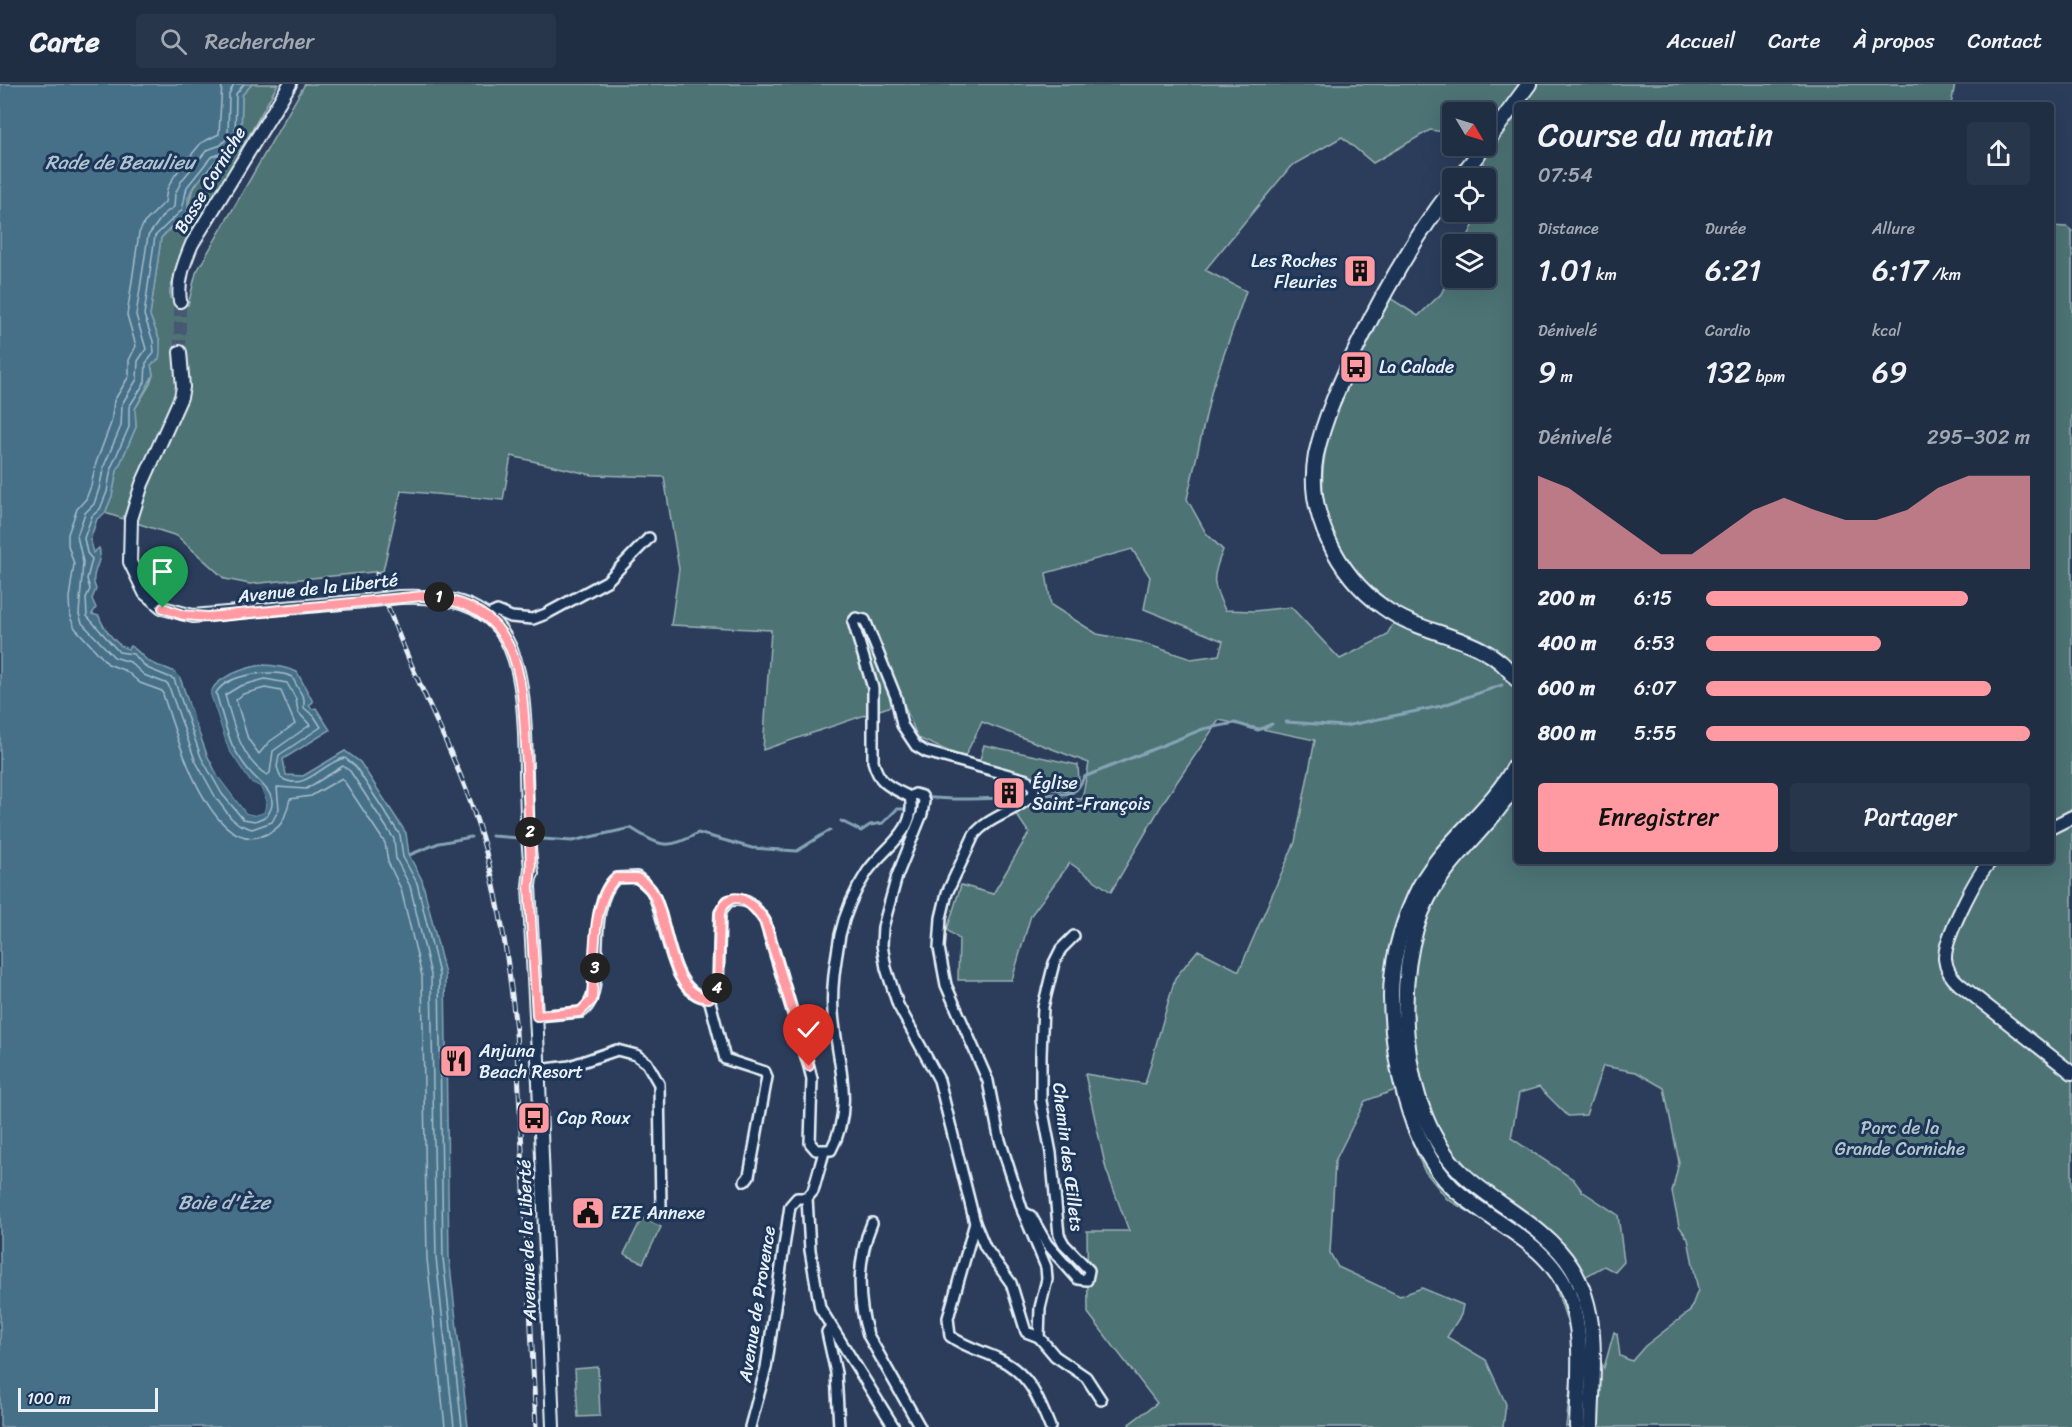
<!DOCTYPE html>
<html lang="fr">
<meta charset="utf-8">
<style>
body{margin:0;font-family:Sriracha,sans-serif;background:#28364b;color:#f1f3f6;height:100vh;display:flex;flex-direction:column;font-size:22px;white-space:nowrap}
*{box-sizing:border-box;margin:0}
p{font-size:20px;color:#a2a8b2}
.icon{flex:none;width:33px;height:33px;fill:none;stroke:currentColor;stroke-width:2;stroke-linecap:round;stroke-linejoin:round}
.map{position:relative;flex:1;overflow:hidden}
.sheet{position:absolute;left:1514px;top:18px;width:540px;height:762px;display:flex;flex-direction:column;background:#202e44;border-radius:6px;box-shadow:0 6px 24px #0002,0 0 0 2px #3d4a5d}
.sheet>*{flex:none}
.needle{width:39px;rotate:128deg}
.controls{position:absolute;left:1442px;top:18px;display:grid;gap:12px}
.controls a{display:grid;place-items:center;width:54px;height:54px;border-radius:6px;background:#202e44;box-shadow:0 6px 24px #0002,0 0 0 2px #3d4a5d;font-size:30px}
.scale{position:absolute;left:18px;bottom:15px;width:140px;box-sizing:border-box;padding-left:6px;border:3px solid #e8f1f8;border-top:0;font-size:16px;line-height:21px;white-space:nowrap;color:#e8f1f8;-webkit-text-stroke:4px #1d3557;paint-order:stroke}
.pin{position:absolute;display:grid;place-items:center;width:51px;height:51px;color:#fff;margin:-62px -26px;border-radius:50% 50% 50% 0;rotate:-45deg;box-shadow:0 0 6px #0007}
.pin .icon{rotate:45deg}
.km{position:absolute;width:30px;height:30px;margin:-15px;border-radius:50%;background:#222;color:#fff;font-size:16px;line-height:30px;text-align:center}
.round{display:grid;place-items:center;flex:none;width:63px;height:63px;border-radius:6px;background:#28364b}
.summary{display:flex;align-items:center;justify-content:space-between;height:102px;padding:0 24px}
h1{font-size:33px;font-weight:600;line-height:45px}
.metrics{display:grid;grid-template-columns:repeat(3,1fr);gap:9px;height:102px;padding:6px 24px}
.metrics div{display:grid;align-content:center}
.metrics b{font-size:30px;font-weight:600}
.metrics small{font-size:16px;font-weight:400}
.metrics p{font-size:16px}
.chart{height:168px;padding:12px 24px}
.chart p{display:flex;justify-content:space-between}
.chart svg{width:100%;height:108px;margin-top:6px;fill:#ff9aa2;opacity:.7}
.button{display:flex;gap:12px;margin-top:auto;padding:12px 24px}
.button a{flex:1;height:69px;border-radius:6px;background:#ff9aa2;color:#111;font-size:24px;font-weight:600;line-height:69px;text-align:center}
.button a+a{background:#28364b;color:#f1f3f6}
ul{padding:0 24px;list-style:none;font-size:20px}
li{display:grid;grid-template-columns:96px 72px 1fr;align-items:center;height:45px}
li i{height:15px;border-radius:8px;background:#ff9aa2}
header{display:flex;align-items:center;gap:36px;box-sizing:border-box;height:84px;padding:0 30px;background:#202e44;border-bottom:2px solid #3d4a5d}
header strong{font-size:28px}
nav{display:flex;gap:33px;margin-inline-start:auto;font-size:21px}
.search{width:420px;height:54px;background:#28364b;display:flex;align-items:center;gap:15px;box-sizing:border-box;padding:0 21px;border-radius:6px;color:#a2a8b2;font-size:22px}
.map>svg:first-child{display:block}
.green{fill:#4e7374;stroke:#9bb2b6;stroke-width:1.5;fill-rule:evenodd}
.water{fill:#457088;stroke:#86a4b5;stroke-width:1.5}
.pier{fill:#2b3d5b}
.lines{fill:none;stroke-linecap:round;stroke-linejoin:round}
.shore{stroke:#a7bdcb;stroke-width:1.5}
.stream{stroke:#86a4b5;stroke-width:3}
.secondary-tunnel{stroke:#475873;stroke-width:12;stroke-dasharray:12 6;stroke-linecap:butt}
.minor-casing{stroke:#e8f1f8;stroke-width:14}
.secondary-casing{stroke:#e8f1f8;stroke-width:16}
.primary-casing{stroke:#e8f1f8;stroke-width:18}
.minor{stroke:#1d3557;stroke-width:9}
.secondary{stroke:#1d3557;stroke-width:12}
.primary{stroke:#1d3557;stroke-width:14}
.rail-casing{stroke:#e8f1f8;stroke-width:5}
.rail{stroke:#1d3557;stroke-width:3;stroke-dasharray:9;stroke-linecap:butt}
.secondary-bridge-casing{stroke:#e8f1f8;stroke-width:16;stroke-linecap:butt}
.secondary-bridge{stroke:#1d3557;stroke-width:12}
.route-casing{stroke:#fff;stroke-width:12}
.route{stroke:#ff9aa2;stroke-width:8}
.labels{text-anchor:middle;dominant-baseline:central;stroke-width:6;stroke-linejoin:round;paint-order:stroke}
.street-label{font-size:18px;fill:#e8f1f8;stroke:#1d3557}
.poi-label{font-size:18px;fill:#e8f1f8;stroke:#1d3557;text-anchor:start}
.park-label{font-size:18px;fill:#b2c5ca;stroke:#1d3557}
.water-label{font-size:20px;font-style:italic;fill:#afc4d1;stroke:#1d3557}
</style>
<header>
<strong>Carte</strong>
<div class="search"><svg class="icon" aria-label="search" viewBox="0 0 24 24"><circle cx="10" cy="10" r="6"/><path d="M15 15l6 6"/></svg>Rechercher</div>
<nav><a>Accueil</a><a>Carte</a><a>À propos</a><a>Contact</a></nav>
</header>
<div class="map">
<svg width="2072" height="1343" viewBox="0 0 2072 1343">
<rect width="100%" height="100%" fill="#2b3d5b"/>
<filter id="ink" filterUnits="userSpaceOnUse"><feTurbulence type="fractalNoise" baseFrequency=".0167" numOctaves="2"/><feDisplacementMap in="SourceGraphic" scale="12" xChannelSelector="R" yChannelSelector="G"/><feConvolveMatrix kernelMatrix="1 2 1 2 8 2 1 2 1" color-interpolation-filters="sRGB"/></filter>
<g filter="url(#ink)">
<!-- green -->
<g class="green">
<path d="M252 0H278L180 173 170 206V214L188 221 196 189 305 0H1955L1951 21H1516V777H2050L2051 142 2067 143 2072 147V1343H1566L1573 1278 1572 1252 1554 1198 1536 1171 1520 1158 1447 1115 1424 1086 1406 1044 1398 1005 1365 1017 1335 1077 1330 1169 1338 1183 1400 1212 1422 1204 1463 1221 1461 1231 1447 1253 1486 1276 1506 1320 1503 1343H1131L1129 1340 1157 1319 1088 1229 1087 1147H1129L1106 1085 1085 990 1145 1000 1175 894 1198 866 1239 887 1295 758 1315 656 1219 636 1164 717 1111 808 1070 779 1031 831 1012 896H958L959 855 947 846 961 801 993 810 1029 749 1016 730 1039 712 1082 715 1089 679 982 638 964 674 918 654 903 618 763 666 771 546 671 541 679 485 664 393 592 391 511 372 503 416 401 407 383 487 250 500 225 495 177 452 105 429 112 412 117 387 136 343 135 325 150 300 153 291 151 281 159 268 160 257 150 232 161 154 188 127C188 97 219 74 241 57L242 11ZM1452 28H1485V62H1478L1492 102 1485 116V128H1480L1464 160H1485V194H1452V187L1441 210 1418 232 1390 214C1341 313 1276 410 1372 506 1380 514 1392 519 1401 527L1386 552 1340 575 1291 523 1254 527 1225 526C1212 500 1211 494 1223 466L1206 449 1187 415 1212 305 1246 207 1205 186 1291 82 1342 53 1373 79 1430 46 1452 49ZM1132 465 1150 493 1144 525 1223 557 1219 571 1191 575 1140 558 1097 550 1051 521 1046 489ZM1603 982 1636 988 1664 1004 1679 1078 1672 1108 1679 1142 1688 1155 1698 1206 1690 1227 1645 1262 1632 1277 1620 1272 1617 1250 1614 1248 1604 1284 1597 1270 1598 1234 1586 1192 1604 1182 1615 1188 1624 1178 1618 1131 1582 1107 1573 1095 1511 1054 1519 1009 1539 1003 1568 1032 1586 1031Z"/>
<path d="M984 661 1078 681 1079 698 1070 708 1042 704 1039 694 979 679Z"/>
<path d="M642 1134 661 1143 643 1179 624 1170Z"/>
<path d="M598 1283 600 1332 578 1333 575 1285Z"/>
</g>
<!-- water -->
<path class="water" d="M0 0H252L242 11 241 57 228 74 216 76 192 105 188 114V127L182 136 174 139 161 154 150 232 160 257V269L159 275 151 281 153 291 135 325 136 343 117 387 112 412 105 429 97 435 90 456 93 469 99 464C104 477 88 490 96 505L92 515 96 524 92 530 99 532C102 542 116 562 128 565L130 562C139 566 142 574 150 578 159 584 170 583 179 591L207 671 218 692 246 729 255 731 264 728 266 716 260 703 250 698 228 665 210 610C215 593 247 583 263 581 274 581 287 584 297 588L313 618 309 621 312 625 316 624 330 646 283 675 286 691 303 692 345 667 360 678 406 749 409 771 422 796 445 890 449 1173 468 1343H0Z"/>
<!-- pier -->
<path class="pier" d="M177 585 186 596 196 632 220 691 243 722 254 728 262 725 263 717 257 705 247 700 225 666 207 610 210 602 214 600 210 610 228 665 250 698 260 703 266 716 264 728 255 731 246 729 218 692 193 633 183 597 173 586Z"/>
<g class="lines">
<!-- shore -->
<g class="shore">
<path d="M222 0 219 50 201 59 175 91 167 105 165 118 144 139 139 149 127 231 136 262 129 276V292L114 317 111 339 96 379 91 402 86 415 77 425 68 450V461L74 480 69 514 70 533 75 544 108 580 126 587 140 599 162 607C173 641 208 770 262 752 283 745 285 734 290 715L311 712 342 694 385 759 388 778 401 805 422 892 427 1175 445 1343"/>
<path d="M234 0 229 10 228 53 221 61 207 66 182 96 175 110 174 123 164 130 148 152 136 231 146 265 138 277 137 295 122 320 121 342 104 382 99 405 94 420 85 429 77 452 83 478 79 530 82 539 114 573 130 578 144 591 168 600 195 676 216 714 231 734 240 741 252 745 272 738 279 725 277 703 306 705 343 682 350 687 394 755 396 775 410 802 431 891 436 1174 454 1343"/>
<path d="M244 0 236 10 235 56 225 68 211 73 187 103 182 126 155 152 144 231 153 257 154 269 146 279 145 298 129 323V343L111 384 107 408 100 425 92 432 84 454 87 469 92 475 87 495 90 505 86 514 87 532 119 568 133 570 147 584 174 595 201 673 222 710 243 735 255 737 267 732C281 713 263 702 252 690 245 683 238 671 233 663 226 647 221 626 216 609 226 590 275 584 292 593L304 615V624L314 632 321 643 279 671 277 683 281 694C306 709 322 678 345 674L355 682 400 751 403 773 417 799 439 890 443 1174 462 1343"/>
<path d="M265 595 287 599 296 615 298 628 310 641 273 667 270 689 267 691C241 676 233 639 225 611L240 602Z"/>
<path d="M265 604 281 607 295 640 269 658 259 670 248 655 236 616 243 610Z"/>
</g>
<!-- stream -->
<g class="stream">
<path d="M1286 638 1345 642 1441 622 1502 601"/>
<path d="M1042 711C1063 707 1074 718 1084 693L1203 645 1235 639 1258 646 1272 640"/>
<path d="M925 713C958 717 990 714 1024 713"/>
<path d="M841 737 861 747 870 741 883 739 897 725H908"/>
<path d="M492 752 520 754"/>
<path d="M542 755 572 757 631 744C660 762 667 767 698 749L752 764 797 767 830 746"/>
<path d="M409 771 439 759 471 753"/>
</g>
<!-- secondary-tunnel -->
<path class="secondary-tunnel" d="M180 268V217"/>
<defs>
<g id="minor">
<path d="M486 532 497 527 511 533 533 535 546 530 607 497 649 454"/>
<path d="M910 713C890 703 879 700 873 677V604L853 538 856 534 865 536 896 613 902 641 916 662 926 668 1027 696 1034 705 1033 711C1016 728 989 732 974 751L947 809 941 834 939 864 946 901 988 997 999 1053 1023 1128 1046 1183 1047 1195 1040 1224 1039 1253 1055 1272 1086 1293 1101 1316"/>
<path d="M709 914 725 975 765 988 767 993 749 1092 745 1097"/>
<path d="M537 932 581 928C610 912 582 825 616 794L637 793C642 797 647 801 651 806 668 832 668 912 709 914L718 901 720 829 728 817C748 813 754 821 765 837L809 983 812 995 810 1059 816 1066H831C856 1020 836 975 833 928 831 902 836 875 840 851 845 828 854 808 867 788 883 764 918 747 910 713L915 710 922 712 924 717 922 730 897 792 883 843 882 861 886 884 898 921 939 996 975 1139 985 1163 1011 1199 1026 1248 1039 1253"/>
<path d="M539 986 570 982 617 966 636 971 647 979 659 1000 661 1122"/>
<path d="M807 1114 813 1107 824 1068"/>
<path d="M1023 1128 1031 1132 1047 1160 1078 1195 1087 1196 1089 1186 1064 1160 1059 1151 1051 1069 1041 1017V971L1043 923 1054 879 1061 865 1074 852"/>
<path d="M872 1139C857 1174 857 1215 868 1251L920 1343"/>
<path d="M975 1139 948 1234 950 1252C965 1263 982 1267 997 1274 1029 1289 1038 1313 1050 1343"/>
<path d="M830 1244 827 1248 836 1289 839 1343"/>
<path d="M750 1343 766 1284 790 1122 797 1114H807L810 1166 820 1224 894 1343"/>
</g>
<g id="secondary">
<path d="M180 217C177 197 184 179 192 160L290 0"/>
<path d="M180 268 183 303 181 313 142 400 131 435 130 478 145 509 163 524 193 532 365 517"/>
<path d="M399 513C502 508 521 557 525 649 527 695 525 744 532 790"/>
<path d="M2050 744 2072 733"/>
<path d="M1991 777C1976 791 1944 855 1945 875 1946 885 1952 894 1959 900L2072 989"/>
<path d="M531 784 529 802 537 950 553 1343"/>
</g>
<g id="primary">
<path d="M1485 60 1529 0"/>
<path d="M1460 94 1484 62"/>
<path d="M1452 105C1414 154 1385 205 1358 261 1342 295 1324 334 1316 371 1305 428 1338 491 1383 523 1425 554 1485 550 1516 595"/>
<path d="M1516 680C1490 729 1438 760 1415 812 1401 843 1391 879 1391 913 1392 973 1408 1060 1452 1103 1491 1140 1545 1156 1568 1208 1585 1249 1578 1300 1577 1343"/>
<path d="M1516 699C1493 741 1451 770 1428 814 1390 888 1399 1031 1463 1090 1497 1122 1547 1143 1572 1184 1601 1231 1592 1290 1591 1343"/>
</g>
</defs>
<!-- minor casing -->
<use href="#minor" class="minor-casing"/>
<!-- secondary casing -->
<use href="#secondary" class="secondary-casing"/>
<!-- primary casing -->
<use href="#primary" class="primary-casing"/>
<!-- minor -->
<use href="#minor" class="minor"/>
<!-- secondary -->
<use href="#secondary" class="secondary"/>
<!-- primary -->
<use href="#primary" class="primary"/>
<defs>
<path id="rail" d="M377 490C398 560 433 625 461 693 494 774 507 861 516 947L536 1343"/>
</defs>
<!-- rail casing -->
<use href="#rail" class="rail-casing"/>
<!-- rail -->
<use href="#rail" class="rail"/>
<defs>
<path id="secondary-bridge" d="M365 517 399 513"/>
</defs>
<!-- secondary-bridge casing -->
<use href="#secondary-bridge" class="secondary-bridge-casing"/>
<!-- secondary-bridge -->
<use href="#secondary-bridge" class="secondary-bridge"/>
</g>
</g>
<g class="lines" filter="url(#ink)">
<defs>
<path id="route" d="M163 524 183 531 208 533 423 512C519 520 522 586 526 665 528 704 529 744 531 784L529 802 537 932 580 928 592 916C595 882 590 817 616 794H637C642 797 647 801 651 806 669 832 667 912 709 914L715 909 718 902 720 829C731 800 754 820 765 837L809 982"/>
</defs>
<!-- route casing -->
<use href="#route" class="route-casing"/>
<!-- route -->
<use href="#route" class="route"/>
</g>
<!-- icons -->
<defs>
<symbol id="building-square" viewBox="-11 -11 22 22"><rect x="-9" y="-9" width="18" height="18" rx="4" fill="#ff9aa2" stroke="#1d3557"/><path d="M-4-6H4V6H1V3H-1V6H-4ZM-2.5-4.3h1.7v1.8h-1.7ZM.8-4.3h1.7v1.8H.8ZM-2.5-1h1.7V.8h-1.7ZM.8-1h1.7V.8H.8Z" fill="#111"/></symbol>
<symbol id="bus-square" viewBox="-11 -11 22 22"><rect x="-9" y="-9" width="18" height="18" rx="4" fill="#ff9aa2" stroke="#1d3557"/><path d="M-5-6H5V4H4V6H2V4H-2V6H-4V4H-5ZM-3.5-4V0h7V-4ZM-3.5 1.2v1.5H-2V1.2ZM2 1.2v1.5H3.5V1.2Z" fill="#111"/></symbol>
<symbol id="restaurant-square" viewBox="-11 -11 22 22"><rect x="-9" y="-9" width="18" height="18" rx="4" fill="#ff9aa2" stroke="#1d3557"/><path d="M-5-6h1v4h1v-4h1v4h1v-4h1v5L-1.5 .5V6h-2V.5L-5-1ZM5-6V6H3V1.5H1.5Q1.5-4 5-6Z" fill="#111"/></symbol>
<symbol id="civic-square" viewBox="-11 -11 22 22"><rect x="-9" y="-9" width="18" height="18" rx="4" fill="#ff9aa2" stroke="#1d3557"/><path d="M-.6-6.5H3V-4.5H.6V-3L4-1V1h2V6H-6V1h2V-1L-.6-3ZM-1.2 2.5V6h2.4V2.5Z" fill="#111"/></symbol>
</defs>
<g fill-rule="evenodd">
<use href="#building-square" x="1341" y="168" width="38" height="38"/>
<use href="#bus-square" x="1337" y="264" width="38" height="38"/>
<use href="#building-square" x="990" y="690" width="38" height="38"/>
<use href="#restaurant-square" x="437" y="958" width="38" height="38"/>
<use href="#bus-square" x="515" y="1015" width="38" height="38"/>
<use href="#civic-square" x="569" y="1110" width="38" height="38"/>
</g>
<g class="labels">
<!-- street labels -->
<g class="street-label">
<text transform="translate(210 96) rotate(-59)">Basse Corniche</text>
<text transform="translate(318 504) rotate(-6)">Avenue de la Liberté</text>
<text transform="translate(1068 1073) rotate(83)">Chemin des Œillets</text>
<text transform="translate(527 1156) rotate(-92)">Avenue de la Liberté</text>
<text transform="translate(757 1220) rotate(-81)">Avenue de Provence</text>
</g>
<!-- poi labels -->
<g class="poi-label">
<text x="1337" y="177" text-anchor="end">Les Roches<tspan x="1337" dy="21">Fleuries</tspan></text>
<text x="1379" y="283">La Calade</text>
<text x="1032" y="699">Église<tspan x="1032" dy="21">Saint-François</tspan></text>
<text x="479" y="967">Anjuna<tspan x="479" dy="21">Beach Resort</tspan></text>
<text x="557" y="1034">Cap Roux</text>
<text x="611" y="1129">EZE Annexe</text>
</g>
<!-- park labels -->
<g class="park-label">
<text x="1900" y="1044">Parc de la<tspan x="1900" dy="21">Grande Corniche</tspan></text>
</g>
<!-- water labels -->
<g class="water-label">
<text x="120" y="78">Rade de Beaulieu</text>
<text x="224" y="1118">Baie d'Èze</text>
</g>
</g>
</svg>
<div class="controls">
<a><svg class="needle" viewBox="-14 -14 28 28"><path d="M0-13l5 13h-10z" fill="#e53935"/><path d="M0 13l5-13h-10z" fill="#a2a8b2"/></svg></a>
<a><svg class="icon" aria-label="locate" viewBox="0 0 24 24"><circle cx="12" cy="12" r="6"/><path d="M12 2v4M12 18v4M2 12h4M18 12h4"/></svg></a>
<a><svg class="icon" aria-label="layers" viewBox="0 0 24 24"><path d="M12 4l9 5-9 5-9-5zM3 14l9 5 9-5"/></svg></a>
</div>
<div class="scale">100 m</div>
<div class="pin" style="left:163px;top:524px;background:#1e9e55"><svg class="icon" aria-label="arrive" viewBox="0 0 24 24"><path d="M6 21V4h12l-3 4 3 4H6"/></svg></div>
<div class="pin" style="left:809px;top:982px;background:#d93025"><svg class="icon" aria-label="check" viewBox="0 0 24 24"><path d="M5 12l5 5 9-10"/></svg></div>
<b class="km" style="left:439px;top:513px">1</b>
<b class="km" style="left:530px;top:748px">2</b>
<b class="km" style="left:595px;top:884px">3</b>
<b class="km" style="left:717px;top:904px">4</b>
<section class="sheet">
<div class="summary"><div><h1>Course du matin</h1><p>07:54</p></div><a class="round"><svg class="icon" aria-label="share" viewBox="0 0 24 24"><path d="M12 15V3M7 8l5-5 5 5M5 13v7h14v-7"/></svg></a></div>
<div class="metrics">
<div><p>Distance</p><b>1.01<small> km</small></b></div>
<div><p>Durée</p><b>6:21</b></div>
<div><p>Allure</p><b>6:17<small> /km</small></b></div>
</div>
<div class="metrics">
<div><p>Dénivelé</p><b>9<small> m</small></b></div>
<div><p>Cardio</p><b>132<small> bpm</small></b></div>
<div><p>kcal</p><b>69</b></div>
</div>
<div class="chart"><p><span>Dénivelé</span>295–302 m</p>
<svg viewBox="0 0 160 44" preserveAspectRatio="none"><path d="M0 44V6L10 11L20 20L30 29L40 38L50 38L60 29L70 20L80 15L90 20L100 24L110 24L120 20L130 11L140 6L150 6L160 6V44z"/></svg>
</div>
<ul>
<li><b>200 m</b>6:15<i style="width:81%"></i></li>
<li><b>400 m</b>6:53<i style="width:54%"></i></li>
<li><b>600 m</b>6:07<i style="width:88%"></i></li>
<li><b>800 m</b>5:55<i style="width:100%"></i></li>
</ul>
<div class="button"><a>Enregistrer</a><a>Partager</a></div>
</section>
</div>
